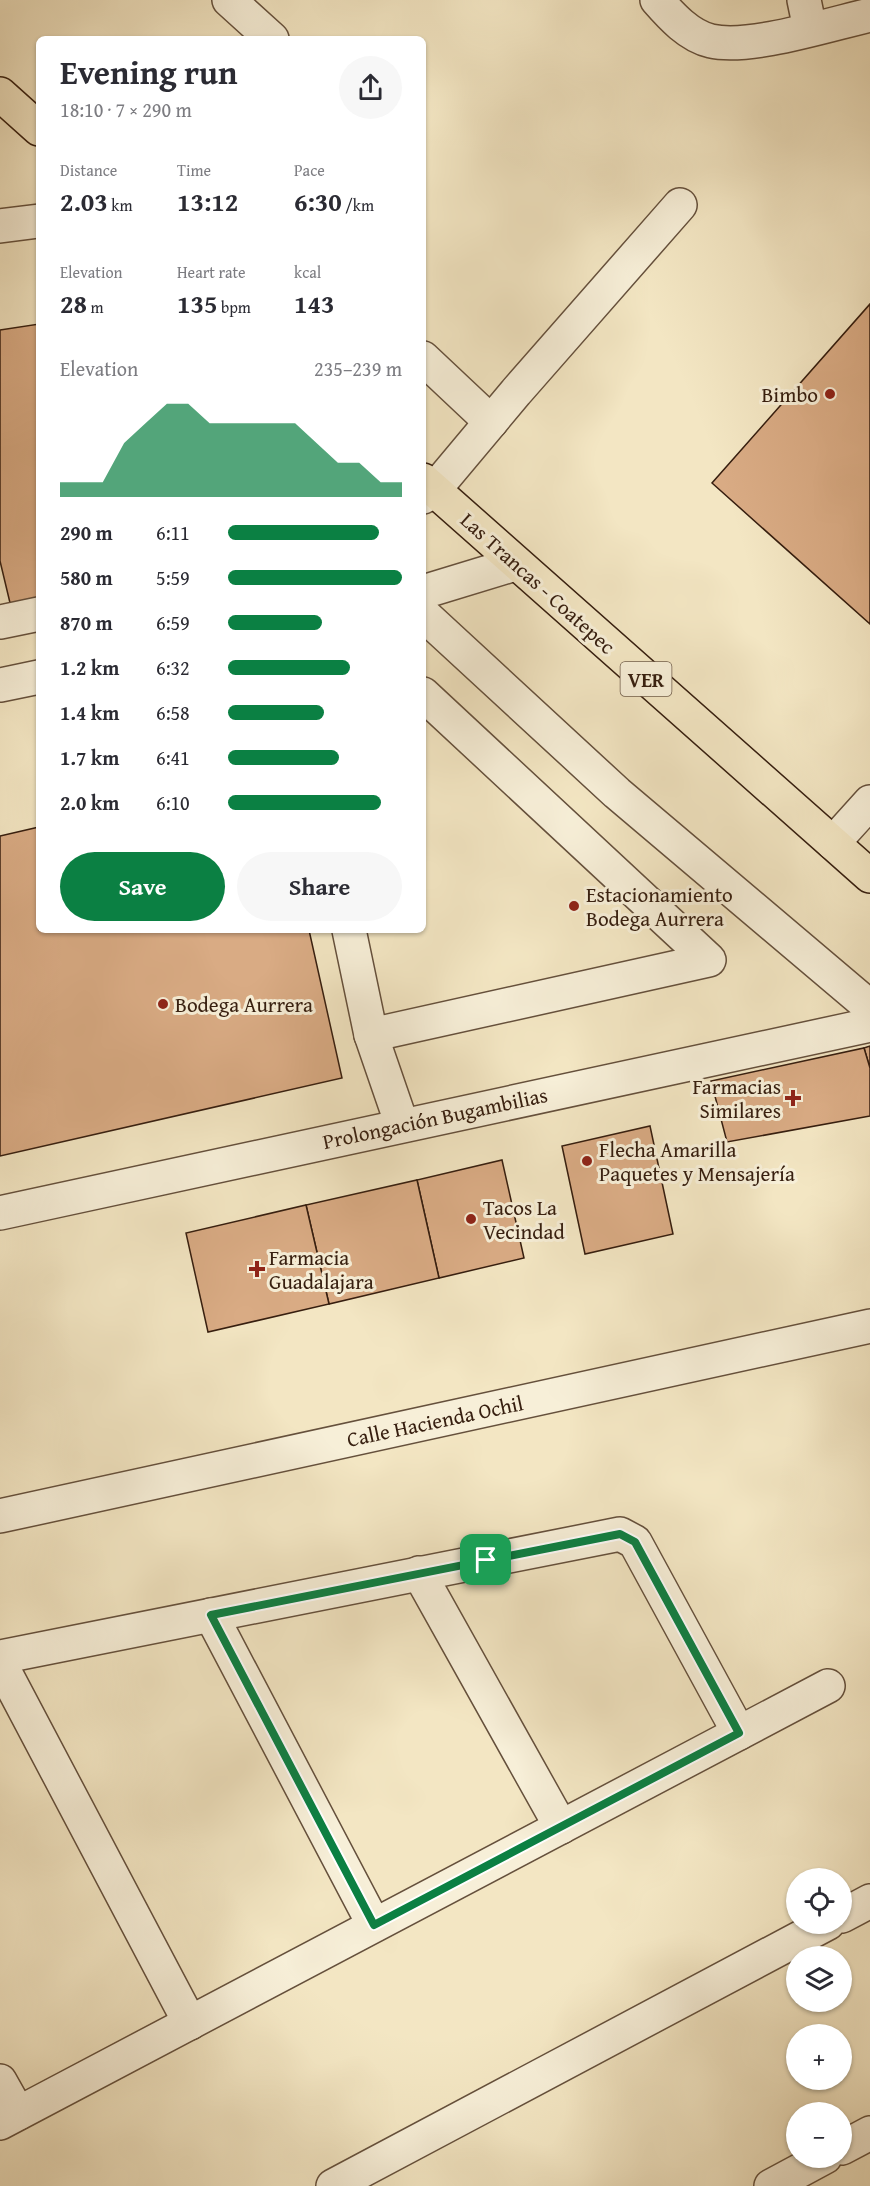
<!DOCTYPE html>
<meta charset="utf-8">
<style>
body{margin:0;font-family:"Gentium Book Plus",serif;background:#f7f7f7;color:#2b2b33;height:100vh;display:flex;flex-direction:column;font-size:22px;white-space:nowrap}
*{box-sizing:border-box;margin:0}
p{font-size:20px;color:#7c7c81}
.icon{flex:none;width:33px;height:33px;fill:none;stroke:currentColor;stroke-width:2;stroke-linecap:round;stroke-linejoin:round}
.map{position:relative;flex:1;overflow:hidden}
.side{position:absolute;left:36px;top:36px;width:390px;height:897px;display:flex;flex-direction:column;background:#fff;border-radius:9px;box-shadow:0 2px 4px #0004}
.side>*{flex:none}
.fabs{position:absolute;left:786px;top:1868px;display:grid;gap:12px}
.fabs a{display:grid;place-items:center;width:66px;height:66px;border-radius:50%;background:#fff;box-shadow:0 2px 4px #0004;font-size:30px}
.pin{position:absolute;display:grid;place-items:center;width:51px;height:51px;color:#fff;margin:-26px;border-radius:12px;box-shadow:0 3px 9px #0006}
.round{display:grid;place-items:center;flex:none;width:63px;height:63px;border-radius:32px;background:#f7f7f7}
.head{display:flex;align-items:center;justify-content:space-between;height:102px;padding:0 24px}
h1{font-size:33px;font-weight:800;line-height:45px}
.metrics{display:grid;grid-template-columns:repeat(3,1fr);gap:9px;height:102px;padding:6px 24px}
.metrics div{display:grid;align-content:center}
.metrics b{font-size:26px;font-weight:800}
.metrics small{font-size:16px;font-weight:400}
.metrics p{font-size:16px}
.chart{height:168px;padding:12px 24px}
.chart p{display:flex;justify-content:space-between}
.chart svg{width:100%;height:108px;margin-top:6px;fill:#0b8043;opacity:.7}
.primary-button{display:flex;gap:12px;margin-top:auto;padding:12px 24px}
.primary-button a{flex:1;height:69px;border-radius:36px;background:#0b8043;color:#fff;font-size:24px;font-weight:800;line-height:69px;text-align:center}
.primary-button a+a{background:#f7f7f7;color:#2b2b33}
ul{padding:0 24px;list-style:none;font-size:20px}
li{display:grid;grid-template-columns:96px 72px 1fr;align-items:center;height:45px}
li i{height:15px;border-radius:8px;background:#0b8043}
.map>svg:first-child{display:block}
.building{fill:#d9ab84;stroke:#361e0f;stroke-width:1.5}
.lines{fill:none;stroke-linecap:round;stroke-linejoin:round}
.minor-casing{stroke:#65503c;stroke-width:36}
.major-casing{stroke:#361e0f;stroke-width:36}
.minor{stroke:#f7efd8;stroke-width:33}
.major{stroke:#f3e6c3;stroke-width:33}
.route-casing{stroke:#fff;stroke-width:12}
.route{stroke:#0b8043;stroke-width:8}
.poi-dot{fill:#8f2418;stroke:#f7efd8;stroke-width:2}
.labels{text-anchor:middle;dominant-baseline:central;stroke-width:6;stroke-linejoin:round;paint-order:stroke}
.shield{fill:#f7efd8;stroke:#705d4b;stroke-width:1.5}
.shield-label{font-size:20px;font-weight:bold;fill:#361e0f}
.poi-label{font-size:21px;fill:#361e0f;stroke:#f7efd8;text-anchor:start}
.street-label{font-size:21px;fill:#361e0f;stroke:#f7efd8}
</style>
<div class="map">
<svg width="870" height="2186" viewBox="0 0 870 2186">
<rect width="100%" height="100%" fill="#f3e6c3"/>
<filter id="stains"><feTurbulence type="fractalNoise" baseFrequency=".00333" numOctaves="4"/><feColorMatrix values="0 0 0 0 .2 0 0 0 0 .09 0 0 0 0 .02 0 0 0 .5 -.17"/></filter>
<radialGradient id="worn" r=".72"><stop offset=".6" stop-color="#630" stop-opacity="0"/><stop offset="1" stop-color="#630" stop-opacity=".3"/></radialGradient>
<!-- building -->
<g class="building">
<path d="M870 304V624L712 483Z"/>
<path d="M39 324V601L11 607 0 561V330Z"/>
<path d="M39 827V930H309L342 1078 0 1156V836Z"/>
<path d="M870 1046V1068L864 1048Z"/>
<path d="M864 1048 870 1068V1116L727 1142 711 1081Z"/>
<path d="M650 1126 673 1234 585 1254 562 1146Z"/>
<path d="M502 1160 524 1258 439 1278 417 1180Z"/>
<path d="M417 1180 439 1278 329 1304 306 1205Z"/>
<path d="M306 1205 329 1304 208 1332 186 1233Z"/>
</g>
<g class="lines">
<defs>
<g id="minor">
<path d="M229 0 272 39"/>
<path d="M657 0C671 16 689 36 711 41 750 50 830 24 870 15"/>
<path d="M804 0 810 29"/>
<path d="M0 226 39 221"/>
<path d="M423 358 491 422"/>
<path d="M423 497 434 490 516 392 680 205"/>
<path d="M423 592 515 564"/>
<path d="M423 614 617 793 870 1007"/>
<path d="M0 622 39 614"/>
<path d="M0 685 39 677"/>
<path d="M833 843 870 802"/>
<path d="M349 930 371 1035 402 1125"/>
<path d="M371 1035 709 960 423 694"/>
<path d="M0 1213 870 1025"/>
<path d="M0 1516 870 1326"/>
<path d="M419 1573 561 1827"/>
<path d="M211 1615 374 1925"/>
<path d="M0 1657 620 1534 635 1542 739 1733"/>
<path d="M0 1663 190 2023"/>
<path d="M842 1916 870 1901"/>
<path d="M0 2081 18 2113"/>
<path d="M0 2123 828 1686"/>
<path d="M842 2148 870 2133"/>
<path d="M333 2186 828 1923"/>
<path d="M771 2186 825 2157"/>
</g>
<g id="major">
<path d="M0 94 39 129"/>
<path d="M423 480 870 876"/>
</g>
</defs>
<!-- minor casing -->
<use href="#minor" class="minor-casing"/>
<!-- major casing -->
<use href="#major" class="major-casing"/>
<!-- minor -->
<use href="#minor" class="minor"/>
<!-- major -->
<use href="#major" class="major"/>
</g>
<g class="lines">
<defs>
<path id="route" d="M620 1534 635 1542 739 1733 374 1925 211 1615Z"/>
</defs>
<!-- route casing -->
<use href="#route" class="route-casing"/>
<!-- route -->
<use href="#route" class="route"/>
</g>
<!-- markers -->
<g class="poi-dot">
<circle cx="830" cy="394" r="6"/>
<circle cx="574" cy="906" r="6"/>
<circle cx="163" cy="1004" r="6"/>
<path d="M790 1089h6v6h6v6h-6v6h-6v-6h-6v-6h6z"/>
<circle cx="587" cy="1161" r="6"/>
<circle cx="471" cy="1219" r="6"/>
<path d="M254 1260h6v6h6v6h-6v6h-6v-6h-6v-6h6z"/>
</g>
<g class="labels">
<!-- shield labels -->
<rect class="shield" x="620.5" y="662" width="51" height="34" rx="4.5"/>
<g class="shield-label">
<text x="646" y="679">VER</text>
</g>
<!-- poi labels -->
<g class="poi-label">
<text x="818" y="394" text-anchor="end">Bimbo</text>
<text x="586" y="894">Estacionamiento<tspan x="586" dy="24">Bodega Aurrera</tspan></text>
<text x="175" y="1004">Bodega Aurrera</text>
<text x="781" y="1086" text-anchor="end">Farmacias<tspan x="781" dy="24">Similares</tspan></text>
<text x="599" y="1149">Flecha Amarilla<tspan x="599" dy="24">Paquetes y Mensajería</tspan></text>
<text x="483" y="1207">Tacos La<tspan x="483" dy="24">Vecindad</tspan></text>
<text x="269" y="1257">Farmacia<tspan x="269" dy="24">Guadalajara</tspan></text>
</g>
<!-- street labels -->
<g class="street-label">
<text transform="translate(538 583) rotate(42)">Las Trancas - Coatepec</text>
<text transform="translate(435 1118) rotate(-12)">Prolongación Bugambilias</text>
<text transform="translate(435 1421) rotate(-12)">Calle Hacienda Ochil</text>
</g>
</g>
<rect width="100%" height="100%" filter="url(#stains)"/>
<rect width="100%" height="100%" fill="url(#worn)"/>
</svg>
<div class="fabs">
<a><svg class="icon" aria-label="locate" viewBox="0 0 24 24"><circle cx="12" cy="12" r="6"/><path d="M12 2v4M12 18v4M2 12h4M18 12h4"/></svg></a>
<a><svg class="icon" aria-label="layers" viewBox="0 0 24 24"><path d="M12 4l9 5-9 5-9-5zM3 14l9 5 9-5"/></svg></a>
<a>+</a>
<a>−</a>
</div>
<div class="pin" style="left:486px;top:1560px;background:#1e9e55"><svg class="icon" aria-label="arrive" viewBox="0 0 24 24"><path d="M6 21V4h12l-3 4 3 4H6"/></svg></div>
<section class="side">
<div class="head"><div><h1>Evening run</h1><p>18:10 · 7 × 290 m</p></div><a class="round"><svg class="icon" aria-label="share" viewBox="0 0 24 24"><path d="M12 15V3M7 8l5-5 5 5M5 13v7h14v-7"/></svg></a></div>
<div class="metrics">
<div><p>Distance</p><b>2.03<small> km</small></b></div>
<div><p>Time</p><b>13:12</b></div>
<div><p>Pace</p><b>6:30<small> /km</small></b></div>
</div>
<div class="metrics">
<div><p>Elevation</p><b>28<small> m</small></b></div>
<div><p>Heart rate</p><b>135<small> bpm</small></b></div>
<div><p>kcal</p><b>143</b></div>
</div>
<div class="chart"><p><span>Elevation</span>235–239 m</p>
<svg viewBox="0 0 160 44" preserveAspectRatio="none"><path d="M0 44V38L10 38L20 38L30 22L40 14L50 6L60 6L70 14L80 14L90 14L100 14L110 14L120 22L130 30L140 30L150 38L160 38V44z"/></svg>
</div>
<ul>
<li><b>290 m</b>6:11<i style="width:87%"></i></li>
<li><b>580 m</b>5:59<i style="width:100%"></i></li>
<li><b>870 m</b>6:59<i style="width:54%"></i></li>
<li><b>1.2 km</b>6:32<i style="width:70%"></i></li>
<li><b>1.4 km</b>6:58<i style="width:55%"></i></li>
<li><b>1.7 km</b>6:41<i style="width:64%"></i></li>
<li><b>2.0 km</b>6:10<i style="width:88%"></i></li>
</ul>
<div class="primary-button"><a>Save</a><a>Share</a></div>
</section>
</div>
